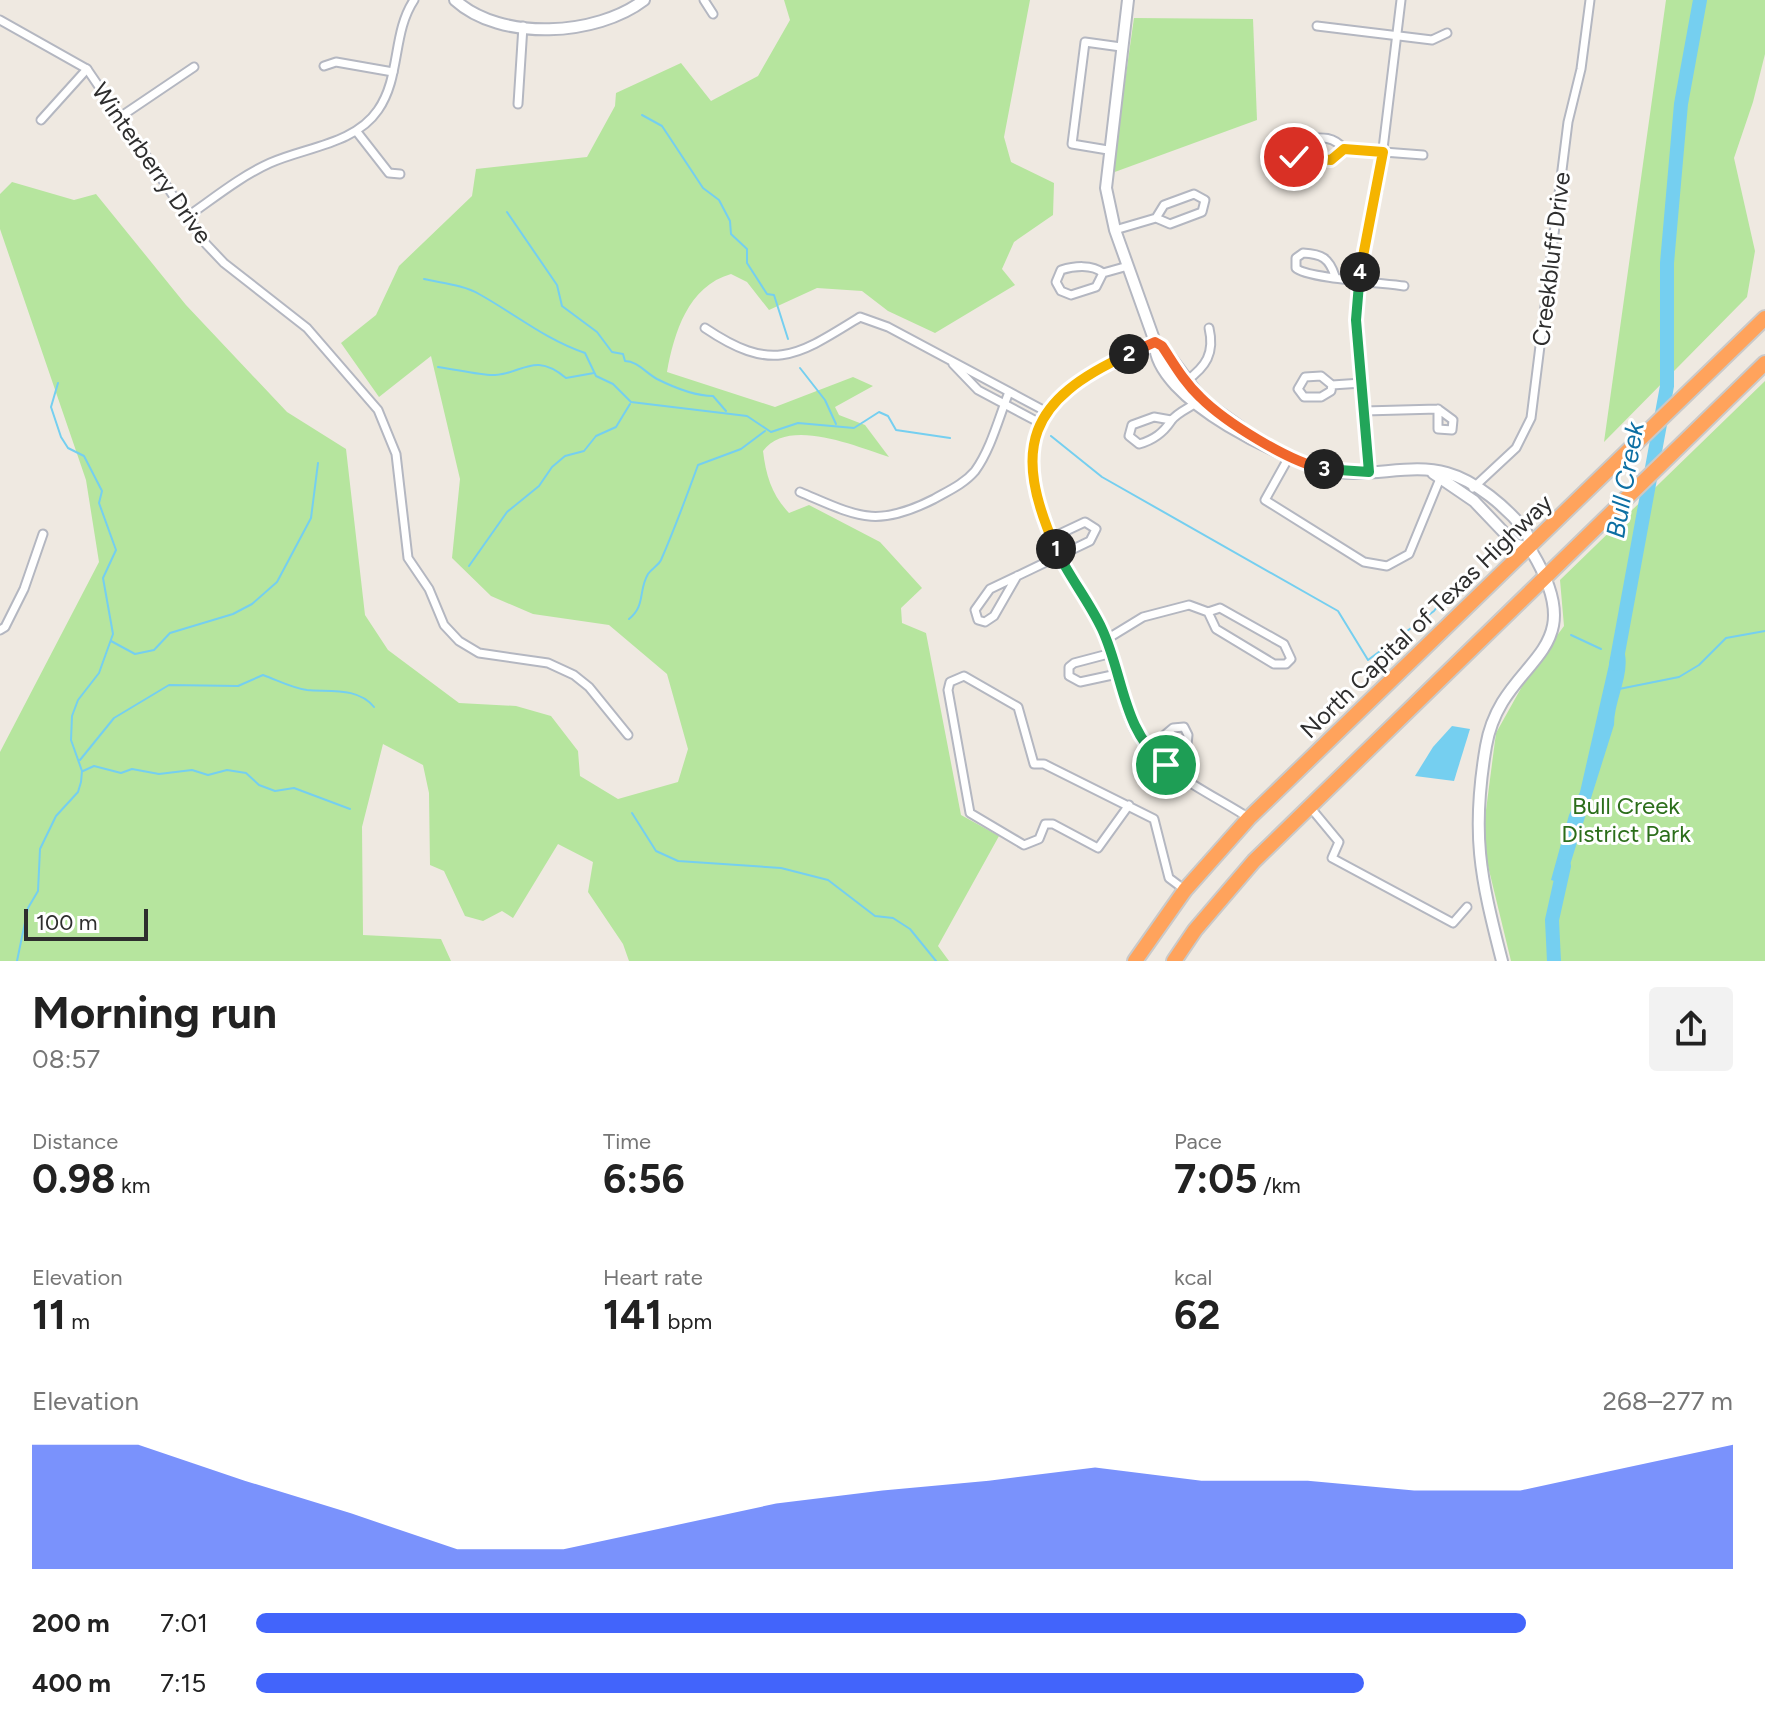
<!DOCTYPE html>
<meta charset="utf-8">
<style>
body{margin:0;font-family:Figtree,sans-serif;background:#f2f2f2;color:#222;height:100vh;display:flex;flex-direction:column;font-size:30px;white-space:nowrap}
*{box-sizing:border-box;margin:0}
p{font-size:26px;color:#767676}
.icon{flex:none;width:44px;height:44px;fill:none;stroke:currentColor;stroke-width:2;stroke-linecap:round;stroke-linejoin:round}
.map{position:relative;height:961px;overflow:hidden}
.panel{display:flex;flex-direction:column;background:#fff;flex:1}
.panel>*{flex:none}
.scale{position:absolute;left:24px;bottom:20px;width:124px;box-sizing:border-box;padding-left:8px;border:4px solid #2e2e2e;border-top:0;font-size:22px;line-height:28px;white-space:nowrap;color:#2e2e2e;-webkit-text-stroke:6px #fff;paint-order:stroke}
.pin{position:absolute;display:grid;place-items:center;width:68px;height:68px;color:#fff;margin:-34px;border:4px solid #fff;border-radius:50%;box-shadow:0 2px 8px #0007}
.km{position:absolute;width:40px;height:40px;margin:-20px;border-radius:50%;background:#222;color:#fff;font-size:22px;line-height:40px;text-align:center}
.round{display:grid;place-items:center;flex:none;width:84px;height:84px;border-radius:8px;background:#f2f2f2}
.head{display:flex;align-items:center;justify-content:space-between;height:136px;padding:0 32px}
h1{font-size:44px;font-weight:700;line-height:60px}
.figures{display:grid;grid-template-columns:repeat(3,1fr);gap:12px;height:136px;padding:8px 32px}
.figures div{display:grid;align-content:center}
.figures b{font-size:40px;font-weight:700}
.figures small{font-size:22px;font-weight:400}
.figures p{font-size:22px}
.chart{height:224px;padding:16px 32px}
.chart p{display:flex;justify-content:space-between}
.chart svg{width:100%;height:144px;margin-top:8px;fill:#4264fb;opacity:.7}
ul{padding:0 32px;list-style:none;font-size:26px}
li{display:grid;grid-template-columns:128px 96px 1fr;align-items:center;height:60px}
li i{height:20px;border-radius:10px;background:#4264fb}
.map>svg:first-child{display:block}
.green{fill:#b6e59e}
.water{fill:#75cff0}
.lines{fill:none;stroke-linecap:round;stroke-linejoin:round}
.stream{stroke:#75cff0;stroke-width:2}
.river{stroke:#75cff0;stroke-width:14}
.street-casing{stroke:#b4b7c1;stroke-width:11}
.secondary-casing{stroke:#b4b7c1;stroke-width:14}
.highway-casing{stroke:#c9c9c9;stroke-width:18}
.street{stroke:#fff;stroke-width:7}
.secondary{stroke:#fff;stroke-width:10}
.highway{stroke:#ffa35c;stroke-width:14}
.split-1-casing{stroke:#fff;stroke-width:16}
.split-2-casing{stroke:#fff;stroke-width:16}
.split-3-casing{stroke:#fff;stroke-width:16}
.split-4-casing{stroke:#fff;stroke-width:16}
.split-5-casing{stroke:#fff;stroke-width:16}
.split-1{stroke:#22a559;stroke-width:10}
.split-2{stroke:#f5b400;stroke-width:10}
.split-3{stroke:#f0652b;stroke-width:10}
.split-4{stroke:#22a559;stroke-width:10}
.split-5{stroke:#f5b400;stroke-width:10}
.labels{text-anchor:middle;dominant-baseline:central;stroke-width:6;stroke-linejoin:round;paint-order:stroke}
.street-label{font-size:24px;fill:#2e2e2e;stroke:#fff}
.park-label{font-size:24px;fill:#2c6e1b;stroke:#fff}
.water-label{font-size:26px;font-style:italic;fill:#0d6fa3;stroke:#fff}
</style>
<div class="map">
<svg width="1765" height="961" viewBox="0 0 1765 961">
<rect width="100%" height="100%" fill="#efe9e1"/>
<!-- green -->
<g class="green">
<path d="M784 0H1030L1004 137 1011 162 1054 183 1053 215 1014 242 1002 269 1015 285 935 333 888 311 862 291 817 288 769 310 747 282 731 274C688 286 674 333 667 372L775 407 853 377 873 386 835 407 839 415 865 425 889 457C855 446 788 417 763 451 766 476 772 495 789 513L809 505 880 542 922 588 901 608 902 623 926 633 961 815 999 836 938 946 949 961H629L623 944 588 892 593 862 558 844 513 918 502 911 483 921 465 916 444 871 430 865 429 793 423 765 383 744 362 827 363 935 441 939 451 961H0V752L99 562 86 480 0 229V194L12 182 74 200 96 194 186 305 287 412 346 449 365 615 388 650 459 703 516 706 551 716 578 751 580 776 618 799 678 782 688 749 667 674 609 625 533 614 491 596 452 558 460 479 431 356 379 397 341 343 376 315 399 266 472 196 476 169 587 157 615 106 616 93 681 63 711 101 758 76 790 20Z"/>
<path d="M1666 0H1765V54L1753 102 1734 158 1755 251 1747 297 1604 442Z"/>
<path d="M1134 18 1253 19 1257 120 1112 173Z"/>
<path d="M1765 381V961H1511L1482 841 1496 733 1529 674 1564 626 1560 580Z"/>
</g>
<!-- water -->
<g class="water">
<path d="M1613 647 1624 650C1631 674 1614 699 1614 725L1564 884 1551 880 1569 815 1580 792Z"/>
<path d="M1452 726 1470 729 1454 781 1415 776 1433 747Z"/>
</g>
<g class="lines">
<!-- stream -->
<g class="stream">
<path d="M642 115 662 126 703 188 719 200 730 221 731 234 747 249V263L767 294 774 295 788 339"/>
<path d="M507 212 557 285 562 306 597 332 612 352 623 354 625 361C637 361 646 373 657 379 673 387 696 396 713 396L726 411"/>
<path d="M424 279C441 283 464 285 479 294 515 314 546 340 585 353L596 376 613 384 631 402 747 416 771 432 798 423 854 428 879 412 888 416 896 430 950 438"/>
<path d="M438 367C454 369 482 376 495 375 522 374 534 351 566 378L594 373"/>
<path d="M800 368 825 400 836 424"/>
<path d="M1051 436 1102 477 1338 611 1368 660 1434 611 1460 576 1466 578"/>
<path d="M469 566 507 512 539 486 552 467 565 456 584 451 596 436 616 427 630 404"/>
<path d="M629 619C646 605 638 591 648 574 652 568 658 566 661 560 675 528 686 498 698 465L741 449 765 431"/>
<path d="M1571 635 1601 649"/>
<path d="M111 641 135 654 154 650 170 633 233 614 252 604 277 582 311 518 318 463"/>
<path d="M1619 689 1679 677 1699 665 1726 638 1765 631"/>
<path d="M80 760 114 718 169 685 238 686 263 675C277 680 292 688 307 690 330 692 358 687 374 707"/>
<path d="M83 771 94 766 121 773 132 769 159 774 192 770 208 775 227 770 246 773 259 785 275 791 294 788 350 809"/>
<path d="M632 813 656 851 678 861 781 868 828 880 875 916 893 918 910 929 936 961"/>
<path d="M17 961 28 908 38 891 40 849 56 816 78 792 81 782 82 771 71 740 72 716 78 700 99 673 113 634 103 578 116 550 99 503 102 491 84 456 68 448 61 437 51 407 58 383"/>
</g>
<!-- river -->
<g class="river">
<path d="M1616 664 1667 386V263L1681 104 1700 0"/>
<path d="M1554 961 1552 920 1564 866"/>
</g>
<defs>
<g id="street">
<path d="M704 0 713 14"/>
<path d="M0 20 87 69 206 244 224 263 307 328 378 410 396 454 408 558 429 589 444 625 459 641 479 653 548 663 574 675 589 687 628 735"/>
<path d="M1317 26 1432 40 1447 33"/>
<path d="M324 66 336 62 393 72"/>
<path d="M518 104 523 26"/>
<path d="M120 117 194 67"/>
<path d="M41 120 87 69"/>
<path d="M357 132 389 173 400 174"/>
<path d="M1344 149C1335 163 1309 163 1294 157L1292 147 1299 139C1318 138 1332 134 1344 149L1423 155"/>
<path d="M1108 150 1072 144 1085 42 1121 47"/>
<path d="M188 216C214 198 241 176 270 163 306 147 355 144 378 110 401 77 392 33 414 0"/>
<path d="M1115 230 1156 218 1170 224 1202 212 1205 200 1194 194 1164 205 1156 218"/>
<path d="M1103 273 1096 287 1071 295 1061 291 1056 282 1061 270C1074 266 1092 264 1103 273L1128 266"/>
<path d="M1335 276C1329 258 1322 254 1303 253L1296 258V268C1305 278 1384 283 1404 286"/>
<path d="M705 328C773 374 797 356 860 317L888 327 1045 411"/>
<path d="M1155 342C1124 356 1059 383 1044 414 1002 495 1080 573 1108 643 1120 675 1121 712 1141 741 1162 772 1217 797 1249 818"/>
<path d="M953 364 978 390 1040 423"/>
<path d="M1186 381C1206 367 1215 353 1209 328"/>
<path d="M1332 385 1331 391 1321 397H1304L1298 389 1305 377 1321 376 1332 385 1362 383"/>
<path d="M1364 411 1438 409V429L1452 430 1453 420 1438 409"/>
<path d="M1171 420 1154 417 1132 425 1129 436 1139 444C1154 440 1163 433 1171 421 1176 413 1191 407 1199 401"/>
<path d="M1289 457 1265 500 1364 562 1387 566 1409 554 1439 481"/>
<path d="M1369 472 1357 304 1363 251 1378 190 1401 0"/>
<path d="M1473 488 1516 448 1531 418 1568 122 1581 69 1590 0"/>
<path d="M800 492C857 516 875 529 934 499 948 491 964 484 975 471 991 449 999 417 1009 392"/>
<path d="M1017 576 994 616 985 622 978 620 975 610 990 589 1090 541 1096 529 1085 522 1051 538"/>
<path d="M0 630 5 627 24 589 43 534"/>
<path d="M1107 639 1143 617 1189 605 1208 612 1220 608 1284 644 1291 659 1286 664H1274L1216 629 1208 612"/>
<path d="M1112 653 1074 663 1069 667V676L1080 682 1117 674"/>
<path d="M1148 749 1173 728 1184 727 1188 735 1187 745 1166 765"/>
<path d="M1129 805 1098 848 1053 824H1045L1039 839 1024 845 970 813 948 690 950 682 964 676 1018 707 1034 764H1044L1154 819 1169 878 1185 890"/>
<path d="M1310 807 1339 842 1332 858 1453 923 1467 907"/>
</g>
<g id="secondary">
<path d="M455 0C501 42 597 36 644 0"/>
<path d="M1128 0 1106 188 1115 230 1155 342C1152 399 1291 465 1339 472 1374 477 1412 463 1447 473 1476 481 1506 507 1525 530 1530 536 1528 545 1532 552 1596 659 1502 655 1486 746 1471 833 1480 876 1502 961"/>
<path d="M1155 342 1162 346 1202 400 1240 427"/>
<path d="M1433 473 1474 501 1515 544 1529 548"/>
</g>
<g id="highway">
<path d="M1135 961 1185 890 1249 818 1765 318"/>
<path d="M1174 961 1195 930 1254 861 1765 363"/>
</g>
</defs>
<!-- street casing -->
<use href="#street" class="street-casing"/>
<!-- secondary casing -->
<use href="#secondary" class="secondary-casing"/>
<!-- highway casing -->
<use href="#highway" class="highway-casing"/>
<!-- street -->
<use href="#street" class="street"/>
<!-- secondary -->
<use href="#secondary" class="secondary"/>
<!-- highway -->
<use href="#highway" class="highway"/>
</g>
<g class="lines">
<defs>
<path id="split-1" d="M1056 549C1069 577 1089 601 1102 629 1124 676 1122 731 1166 765"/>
<path id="split-2" d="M1056 549C1011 447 1028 400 1129 354"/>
<path id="split-3" d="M1129 354 1155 342 1162 346C1174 364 1184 382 1200 397 1225 422 1289 462 1324 469"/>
<path id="split-4" d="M1324 469 1369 472 1356 320 1360 272"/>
<path id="split-5" d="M1294 157 1331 160 1344 149 1383 152 1360 272"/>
</defs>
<!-- split-1 casing -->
<use href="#split-1" class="split-1-casing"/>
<!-- split-2 casing -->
<use href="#split-2" class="split-2-casing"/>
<!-- split-3 casing -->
<use href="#split-3" class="split-3-casing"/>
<!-- split-4 casing -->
<use href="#split-4" class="split-4-casing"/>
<!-- split-5 casing -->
<use href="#split-5" class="split-5-casing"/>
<!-- split-1 -->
<use href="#split-1" class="split-1"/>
<!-- split-2 -->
<use href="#split-2" class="split-2"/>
<!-- split-3 -->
<use href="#split-3" class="split-3"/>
<!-- split-4 -->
<use href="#split-4" class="split-4"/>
<!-- split-5 -->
<use href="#split-5" class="split-5"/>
</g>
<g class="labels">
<!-- street labels -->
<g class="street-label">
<text transform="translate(152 163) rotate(55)">Winterberry Drive</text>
<text transform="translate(1551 259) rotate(-83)">Creekbluff Drive</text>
<text transform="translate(1426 616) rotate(-44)">North Capital of Texas Highway</text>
</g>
<!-- park labels -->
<g class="park-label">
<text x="1626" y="805">Bull Creek<tspan x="1626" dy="28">District Park</tspan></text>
</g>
<!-- water labels -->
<g class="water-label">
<text transform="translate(1625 480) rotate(-80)">Bull Creek</text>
</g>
</g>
</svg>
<div class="scale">100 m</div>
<div class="pin" style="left:1166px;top:765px;background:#1e9e55"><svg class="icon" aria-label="arrive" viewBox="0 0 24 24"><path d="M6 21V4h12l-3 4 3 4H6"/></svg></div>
<div class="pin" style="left:1294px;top:157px;background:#d93025"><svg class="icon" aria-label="check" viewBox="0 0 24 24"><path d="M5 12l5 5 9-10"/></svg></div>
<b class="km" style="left:1056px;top:549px">1</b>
<b class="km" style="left:1129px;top:354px">2</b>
<b class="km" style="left:1324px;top:469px">3</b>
<b class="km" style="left:1360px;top:272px">4</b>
</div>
<section class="panel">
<div class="head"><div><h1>Morning run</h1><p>08:57</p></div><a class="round"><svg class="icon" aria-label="share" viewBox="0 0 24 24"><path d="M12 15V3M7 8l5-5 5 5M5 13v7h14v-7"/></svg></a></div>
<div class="figures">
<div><p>Distance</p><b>0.98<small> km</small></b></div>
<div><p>Time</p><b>6:56</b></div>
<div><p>Pace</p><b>7:05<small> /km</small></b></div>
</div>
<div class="figures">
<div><p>Elevation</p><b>11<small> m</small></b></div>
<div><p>Heart rate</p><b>141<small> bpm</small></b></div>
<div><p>kcal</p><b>62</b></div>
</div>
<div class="chart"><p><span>Elevation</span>268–277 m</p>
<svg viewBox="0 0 160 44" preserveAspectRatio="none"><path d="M0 44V6L10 6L20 17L30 27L40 38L50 38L60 31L70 24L80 20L90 17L100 13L110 17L120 17L130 20L140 20L150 13L160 6V44z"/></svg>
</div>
<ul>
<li><b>200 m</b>7:01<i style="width:86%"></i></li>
<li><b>400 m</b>7:15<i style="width:75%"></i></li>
</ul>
</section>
